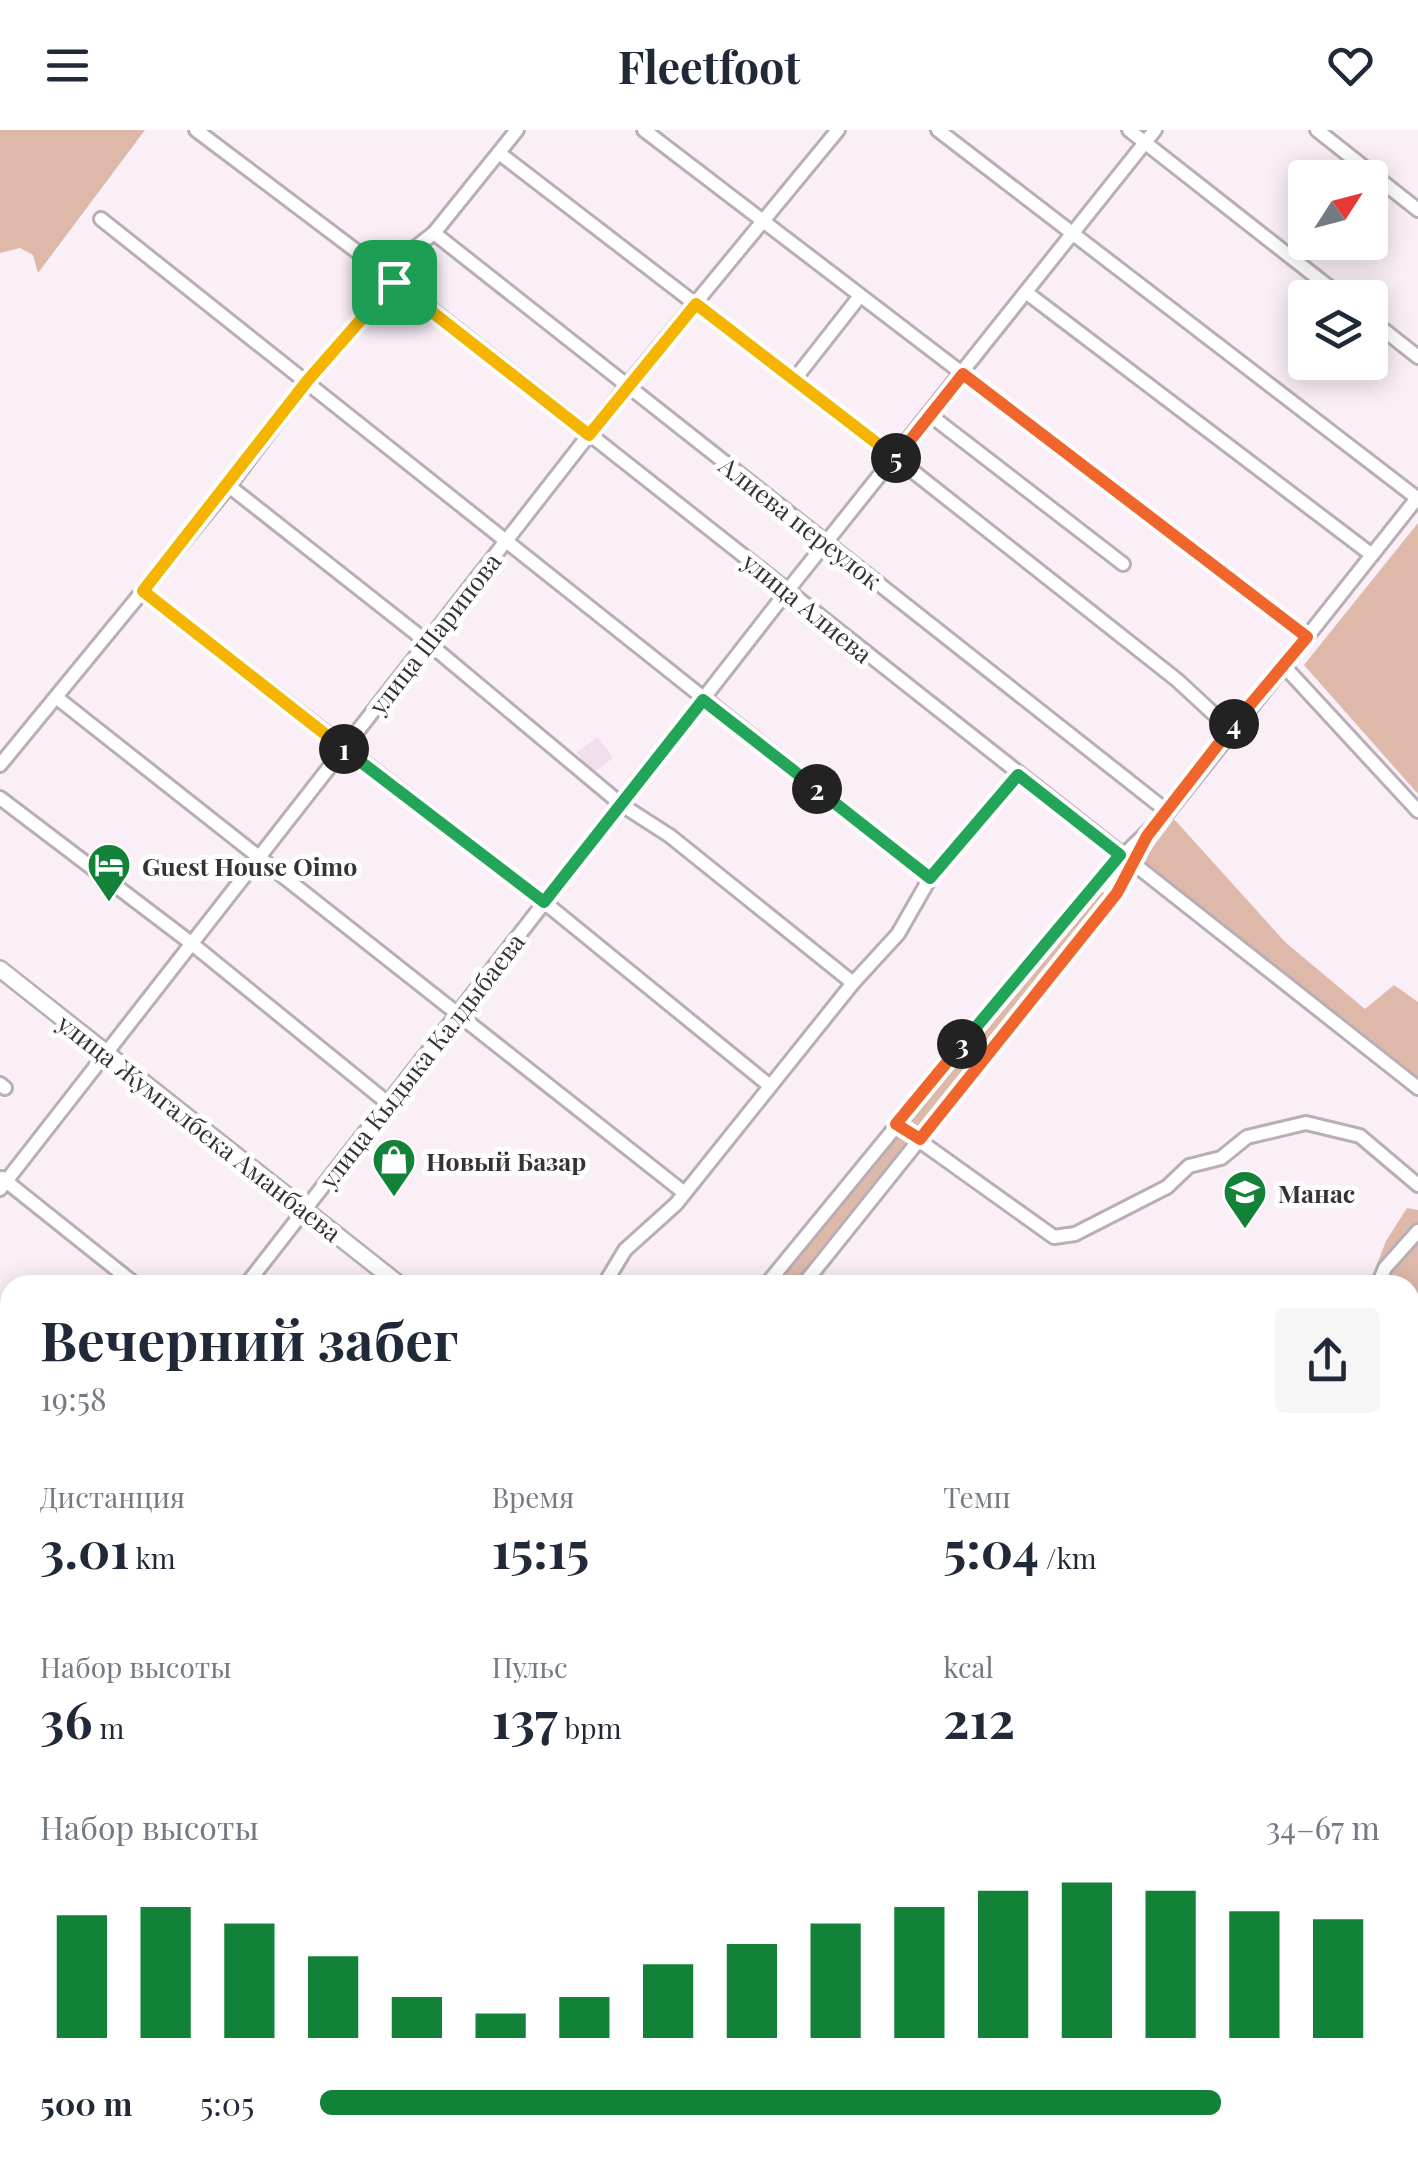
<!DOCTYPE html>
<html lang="ru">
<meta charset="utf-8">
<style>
body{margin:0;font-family:"Playfair Display",serif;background:#f6f6f7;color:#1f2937;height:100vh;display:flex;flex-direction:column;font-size:38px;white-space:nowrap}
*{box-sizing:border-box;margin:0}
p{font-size:32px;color:#747a83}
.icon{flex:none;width:55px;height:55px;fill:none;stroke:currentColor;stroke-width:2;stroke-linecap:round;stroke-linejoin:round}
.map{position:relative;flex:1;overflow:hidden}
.sheet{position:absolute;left:0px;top:1145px;width:1420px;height:888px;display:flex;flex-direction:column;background:#fff;border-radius:30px 30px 0 0;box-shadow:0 5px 25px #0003}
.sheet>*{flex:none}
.needle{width:65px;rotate:54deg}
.tools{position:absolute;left:1288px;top:30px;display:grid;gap:20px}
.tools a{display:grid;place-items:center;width:100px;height:100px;border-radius:10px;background:#fff;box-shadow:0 5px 25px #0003;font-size:50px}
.pin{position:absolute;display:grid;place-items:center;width:85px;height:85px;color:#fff;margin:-42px;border-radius:20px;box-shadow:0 5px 15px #0006}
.km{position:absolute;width:50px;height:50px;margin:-25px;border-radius:50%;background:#222;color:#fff;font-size:28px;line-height:50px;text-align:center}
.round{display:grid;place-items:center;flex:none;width:105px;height:105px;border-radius:10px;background:#f6f6f7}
.head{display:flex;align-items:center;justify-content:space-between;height:170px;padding:0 40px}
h1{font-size:55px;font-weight:700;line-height:75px}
.figures{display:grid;grid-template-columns:repeat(3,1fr);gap:15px;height:170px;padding:10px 40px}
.figures div{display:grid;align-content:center}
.figures b{font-size:50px;font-weight:700}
.figures small{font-size:28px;font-weight:400}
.figures p{font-size:28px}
.chart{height:280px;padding:20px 40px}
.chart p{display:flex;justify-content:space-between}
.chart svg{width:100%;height:180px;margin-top:10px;stroke:#138239;stroke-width:6}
ul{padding:0 40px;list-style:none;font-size:32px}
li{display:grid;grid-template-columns:160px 120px 1fr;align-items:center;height:75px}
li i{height:25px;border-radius:12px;background:#138239}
header{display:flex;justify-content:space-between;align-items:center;height:130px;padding:0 40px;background:#fff;font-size:45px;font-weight:700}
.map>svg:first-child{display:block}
.built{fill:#f2dfed}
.green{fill:#deb9a9}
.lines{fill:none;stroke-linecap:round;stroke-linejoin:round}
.minor-casing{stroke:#b9aeb6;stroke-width:18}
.major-casing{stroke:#b9aeb6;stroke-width:20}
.minor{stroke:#fff;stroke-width:12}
.major{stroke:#fff;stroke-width:15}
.split-1-casing{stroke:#fff;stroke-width:20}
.split-2-casing{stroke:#fff;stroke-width:20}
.split-3-casing{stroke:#fff;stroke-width:20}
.split-4-casing{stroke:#fff;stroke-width:20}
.split-5-casing{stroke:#fff;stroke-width:20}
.split-6-casing{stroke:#fff;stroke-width:20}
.split-1{stroke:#f5b400;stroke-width:12}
.split-2{stroke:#22a559;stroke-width:12}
.split-3{stroke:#22a559;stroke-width:12}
.split-4{stroke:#f0652b;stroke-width:12}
.split-5{stroke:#f0652b;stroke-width:12}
.split-6{stroke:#f5b400;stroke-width:12}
.labels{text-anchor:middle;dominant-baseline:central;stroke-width:10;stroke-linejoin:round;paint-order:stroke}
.street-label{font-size:25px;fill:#373235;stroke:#fff}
.poi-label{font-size:25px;font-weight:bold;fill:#373235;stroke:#fff;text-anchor:start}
</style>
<header><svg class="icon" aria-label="menu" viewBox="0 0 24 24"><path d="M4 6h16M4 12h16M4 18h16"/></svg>Fleetfoot<svg class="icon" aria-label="heart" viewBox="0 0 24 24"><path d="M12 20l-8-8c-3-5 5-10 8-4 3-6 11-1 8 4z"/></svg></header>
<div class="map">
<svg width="1418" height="2032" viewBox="0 0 1418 2032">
<rect width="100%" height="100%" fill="#faeef7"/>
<!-- built -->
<path class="built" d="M598 607 613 628 592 644 577 622Z"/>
<!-- green -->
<g class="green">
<path d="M0 0H145L38 143 33 125 20 118 0 123Z"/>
<path d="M1418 393V664L1304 535Z"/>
<path d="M1174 689 1285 812 1365 879 1394 855 1418 872V951L1138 737Z"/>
<path d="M1100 759 1106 765 1096 779 917 999H910L911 988Z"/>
<path d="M897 1006 906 1011 903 1017 793 1155H777Z"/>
<path d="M1407 1078 1418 1080V1937L1410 1931V1155H1369L1386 1111Z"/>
</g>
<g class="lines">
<defs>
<g id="minor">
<path d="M196 0 384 142 1418 958"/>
<path d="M644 0 1307 507"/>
<path d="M938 0 1417 368"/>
<path d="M1129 0 1343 168"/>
<path d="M1317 0 1418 80"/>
<path d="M499 23 896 328 1177 550 1230 599"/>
<path d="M101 89 930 748"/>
<path d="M434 103 1168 682"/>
<path d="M384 142 434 103 517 0"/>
<path d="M1027 163 1372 425"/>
<path d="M1370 189 1418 227"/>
<path d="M794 250 860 166"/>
<path d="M930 285 1123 434"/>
<path d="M229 356 427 512 622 675 670 706 853 853"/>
<path d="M143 461 544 772 770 956"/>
<path d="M1283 535 1418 681"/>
<path d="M56 567 682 1061"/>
<path d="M0 635 229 356 308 250 394 151"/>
<path d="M0 668 191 813 389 974"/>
<path d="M0 954 5 958"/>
<path d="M896 994 1054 1107 1075 1104 1167 1057 1189 1036 1221 1028 1247 1007 1306 993 1360 1006 1418 1055"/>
<path d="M2 1048 136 1155"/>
<path d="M0 1059 627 256 838 0"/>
<path d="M246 1155 788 460 1155 0"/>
<path d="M604 1155 625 1120 676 1074 853 853 898 804 930 748 1019 645"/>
<path d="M766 1155 1099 749 1168 682 1418 367"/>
<path d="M803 1155 1117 763 1147 706"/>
<path d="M1378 1155 1385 1138 1418 1101"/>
<path d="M0 1242 10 1250"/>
<path d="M1410 1278 1418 1284"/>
<path d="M0 1409 10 1417"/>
<path d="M1410 1441 1418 1427"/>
<path d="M0 1469 10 1457"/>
<path d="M0 1737 10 1745"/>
<path d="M0 1873 10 1859"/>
<path d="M0 1915 10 1924"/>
<path d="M187 2022 199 2032"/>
<path d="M370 2022 382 2032"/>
<path d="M801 2022 814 2032"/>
<path d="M66 2032 74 2022"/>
<path d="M100 2032 108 2022"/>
<path d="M553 2032 561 2022"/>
<path d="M890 2032 899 2022"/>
<path d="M956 2032 966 2022"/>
<path d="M1108 2032 1117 2022"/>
</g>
<g id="major">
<path d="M0 839 400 1155"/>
<path d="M1410 1954 1418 1961"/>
</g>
</defs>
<!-- minor casing -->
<use href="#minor" class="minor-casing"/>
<!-- major casing -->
<use href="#major" class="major-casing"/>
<!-- minor -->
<use href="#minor" class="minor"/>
<!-- major -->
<use href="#major" class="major"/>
</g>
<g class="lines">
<defs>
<path id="split-1" d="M344 619 143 461 308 250 394 152"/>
<path id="split-2" d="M344 619 544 772 703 570 817 659"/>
<path id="split-3" d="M817 659 930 748 1018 645 1120 725 962 914"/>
<path id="split-4" d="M962 914 896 994 920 1009 1117 763 1147 706 1234 594"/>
<path id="split-5" d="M896 328 963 244 1307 507 1234 594"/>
<path id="split-6" d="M394 152 589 305 696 174 896 328"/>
</defs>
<!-- split-1 casing -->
<use href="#split-1" class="split-1-casing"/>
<!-- split-2 casing -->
<use href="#split-2" class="split-2-casing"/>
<!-- split-3 casing -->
<use href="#split-3" class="split-3-casing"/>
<!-- split-4 casing -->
<use href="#split-4" class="split-4-casing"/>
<!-- split-5 casing -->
<use href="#split-5" class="split-5-casing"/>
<!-- split-6 casing -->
<use href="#split-6" class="split-6-casing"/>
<!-- split-1 -->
<use href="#split-1" class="split-1"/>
<!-- split-2 -->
<use href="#split-2" class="split-2"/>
<!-- split-3 -->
<use href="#split-3" class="split-3"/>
<!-- split-4 -->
<use href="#split-4" class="split-4"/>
<!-- split-5 -->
<use href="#split-5" class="split-5"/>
<!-- split-6 -->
<use href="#split-6" class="split-6"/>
</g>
<!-- icons -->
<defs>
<symbol id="hotel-pin" viewBox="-11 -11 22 30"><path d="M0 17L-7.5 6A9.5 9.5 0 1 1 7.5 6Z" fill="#138239" stroke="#fff"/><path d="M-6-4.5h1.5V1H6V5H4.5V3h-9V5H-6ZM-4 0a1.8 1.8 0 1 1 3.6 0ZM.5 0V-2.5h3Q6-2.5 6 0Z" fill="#fff"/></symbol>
<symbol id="shop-pin" viewBox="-11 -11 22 30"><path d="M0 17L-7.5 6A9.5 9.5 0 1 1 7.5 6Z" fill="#138239" stroke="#fff"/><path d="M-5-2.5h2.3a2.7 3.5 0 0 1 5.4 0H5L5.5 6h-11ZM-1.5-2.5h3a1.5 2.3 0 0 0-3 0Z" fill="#fff"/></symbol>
<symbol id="school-pin" viewBox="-11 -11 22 30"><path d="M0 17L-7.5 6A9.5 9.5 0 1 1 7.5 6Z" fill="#138239" stroke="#fff"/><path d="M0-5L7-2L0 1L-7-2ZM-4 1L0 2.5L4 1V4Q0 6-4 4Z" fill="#fff"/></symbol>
</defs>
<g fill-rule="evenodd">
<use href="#hotel-pin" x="84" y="710" width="50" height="68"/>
<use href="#shop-pin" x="369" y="1005" width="50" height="68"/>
<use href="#school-pin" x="1220" y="1037" width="50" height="68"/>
</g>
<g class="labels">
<!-- street labels -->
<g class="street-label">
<text transform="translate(801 392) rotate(38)">Алиева переулок</text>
<text transform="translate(808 477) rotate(39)">улица Алиева</text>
<text transform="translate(434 503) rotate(-52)">улица Шарипова</text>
<text transform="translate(421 930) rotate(-52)">улица Кыдыка Калдыбаева</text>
<text transform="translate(200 997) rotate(38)">улица Жумгалбека Аманбаева</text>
</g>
<!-- poi labels -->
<g class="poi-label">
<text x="142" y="735">Guest House Oimo</text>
<text x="426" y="1030">Новый Базар</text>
<text x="1278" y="1062">Манас</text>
</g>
</g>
</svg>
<div class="tools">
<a><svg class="needle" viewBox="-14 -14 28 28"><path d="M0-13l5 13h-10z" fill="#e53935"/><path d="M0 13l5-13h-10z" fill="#747a83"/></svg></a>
<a><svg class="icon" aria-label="layers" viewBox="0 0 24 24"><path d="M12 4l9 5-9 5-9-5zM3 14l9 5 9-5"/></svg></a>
</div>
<div class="pin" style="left:394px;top:152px;background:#1e9e55"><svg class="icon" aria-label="arrive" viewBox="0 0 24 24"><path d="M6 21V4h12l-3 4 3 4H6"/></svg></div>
<b class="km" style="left:344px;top:619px">1</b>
<b class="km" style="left:817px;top:659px">2</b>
<b class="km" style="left:962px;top:914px">3</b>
<b class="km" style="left:1234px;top:594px">4</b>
<b class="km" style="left:896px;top:328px">5</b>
<section class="sheet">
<div class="head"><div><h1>Вечерний забег</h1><p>19:58</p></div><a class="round"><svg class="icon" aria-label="share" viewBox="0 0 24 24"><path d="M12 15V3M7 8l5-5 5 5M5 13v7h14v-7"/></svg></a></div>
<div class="figures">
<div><p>Дистанция</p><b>3.01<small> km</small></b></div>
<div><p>Время</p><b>15:15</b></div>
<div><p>Темп</p><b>5:04<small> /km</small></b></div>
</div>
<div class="figures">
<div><p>Набор высоты</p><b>36<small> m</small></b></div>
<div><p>Пульс</p><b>137<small> bpm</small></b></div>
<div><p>kcal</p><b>212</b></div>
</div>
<div class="chart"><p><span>Набор высоты</span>34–67 m</p>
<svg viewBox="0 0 160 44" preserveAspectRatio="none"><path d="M5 44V14M15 44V12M25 44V16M35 44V24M45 44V34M55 44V38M65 44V34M75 44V26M85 44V21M95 44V16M105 44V12M115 44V8M125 44V6M135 44V8M145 44V13M155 44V15"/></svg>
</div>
<ul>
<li><b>500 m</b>5:05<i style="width:85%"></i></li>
</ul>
</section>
</div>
